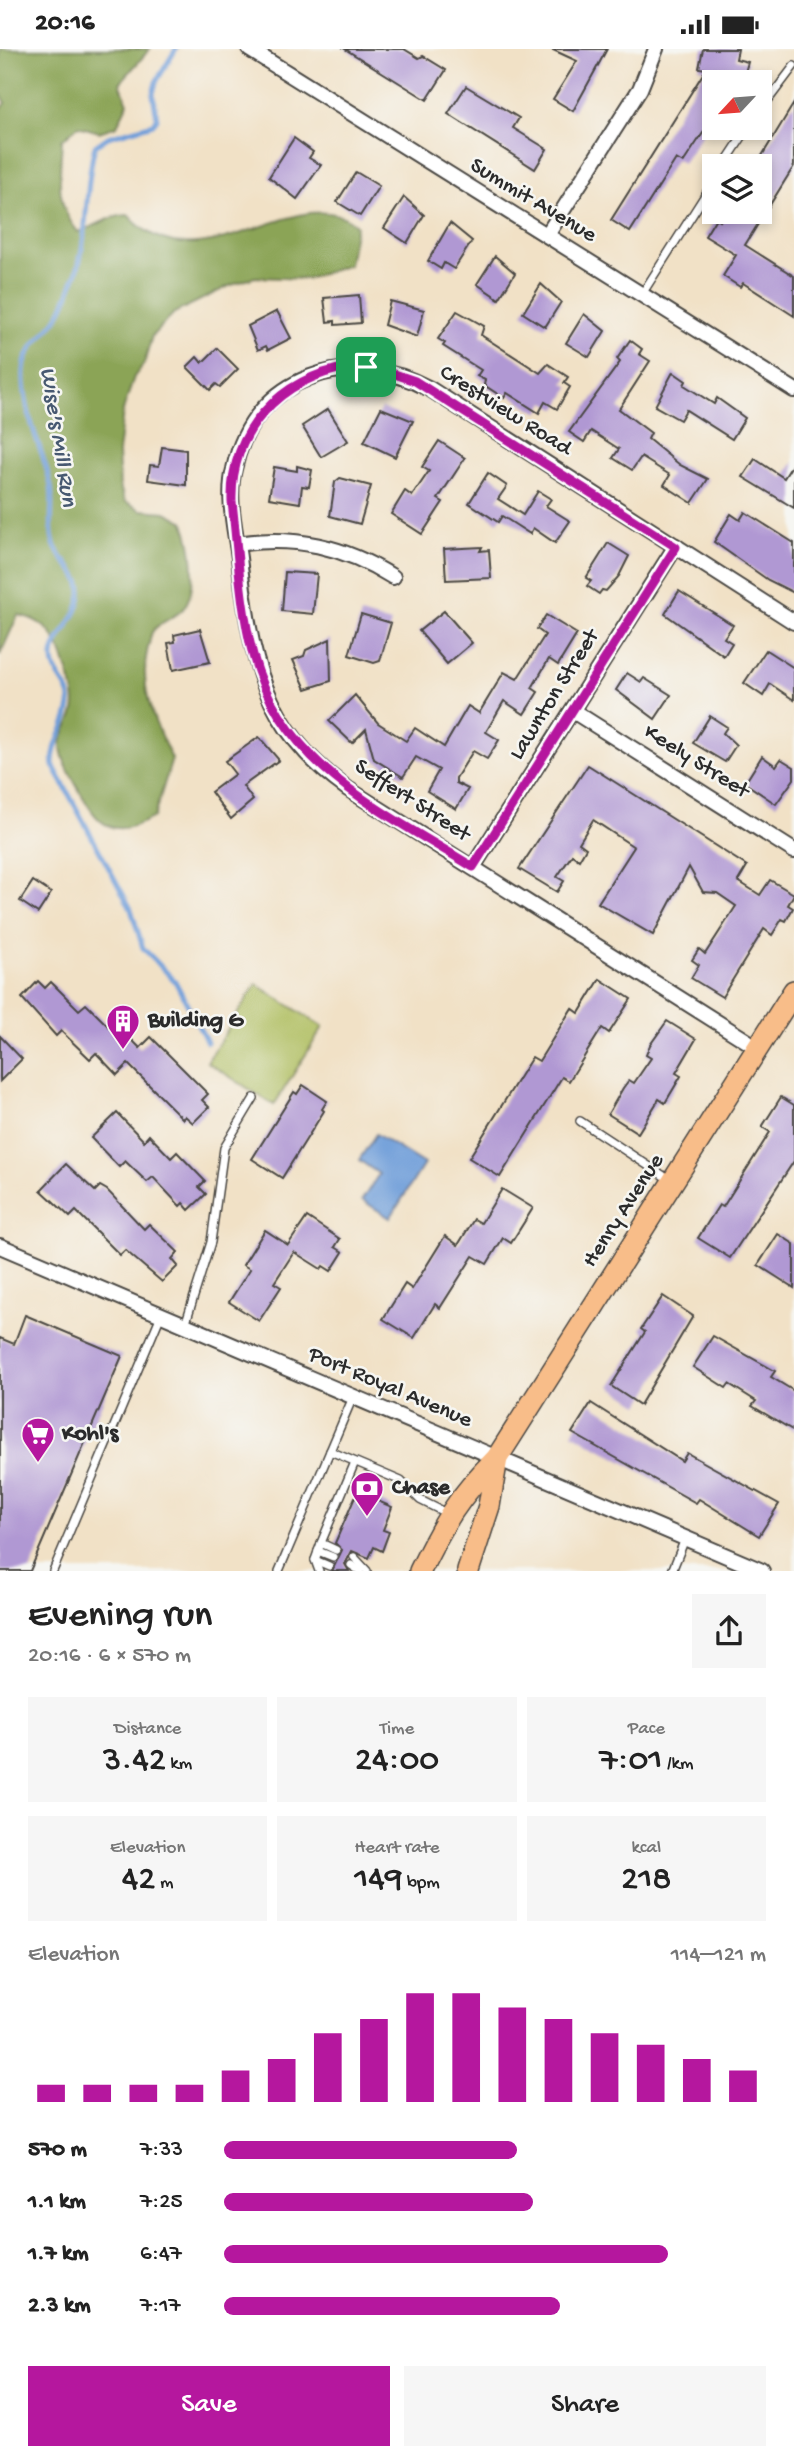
<!DOCTYPE html>
<meta charset="utf-8">
<style>
body{margin:0;font-family:"Gochi Hand",sans-serif;background:#f6f6f6;color:#222;height:100vh;display:flex;flex-direction:column;font-size:26px;white-space:nowrap}
*{box-sizing:border-box;margin:0}
p{font-size:23px;color:#767676}
.icon{flex:none;width:38px;height:38px;fill:none;stroke:currentColor;stroke-width:2;stroke-linecap:round;stroke-linejoin:round}
.map{position:relative;height:1522px;overflow:hidden}
.panel{display:flex;flex-direction:column;background:#fff;flex:1}
.panel>*{flex:none}
.needle{width:46px;rotate:244deg}
.controls{position:absolute;left:702px;top:21px;display:grid;gap:14px}
.controls a{display:grid;place-items:center;width:70px;height:70px;border-radius:0px;background:#fff;box-shadow:0 4px 10px #0003;font-size:35px}
.pin{position:absolute;display:grid;place-items:center;width:60px;height:60px;color:#fff;margin:-30px;border-radius:14px;box-shadow:0 4px 10px #0006}
.round{display:grid;place-items:center;flex:none;width:74px;height:74px;border-radius:0px;background:#f6f6f6}
.overview{display:flex;align-items:center;justify-content:space-between;height:119px;padding:0 28px}
h1{font-size:38px;font-weight:600;line-height:52px}
.figures{display:grid;grid-template-columns:repeat(3,1fr);gap:10px;height:119px;padding:7px 28px}
.figures div{display:grid;align-content:center;border-radius:0px;background:#f6f6f6;text-align:center}
.figures b{font-size:35px;font-weight:600}
.figures small{font-size:19px;font-weight:400}
.figures p{font-size:19px}
.chart{height:196px;padding:14px 28px}
.chart p{display:flex;justify-content:space-between}
.chart svg{width:100%;height:126px;margin-top:7px;stroke:#b5179e;stroke-width:6}
.button{display:flex;gap:14px;margin-top:auto;padding:14px 28px}
.button a{flex:1;height:80px;border-radius:0px;background:#b5179e;color:#fff;font-size:28px;font-weight:600;line-height:80px;text-align:center}
.button a+a{background:#f6f6f6;color:#222}
ul{padding:0 28px;list-style:none;font-size:23px}
li{display:grid;grid-template-columns:112px 84px 1fr;align-items:center;height:52px}
li i{height:18px;border-radius:9px;background:#b5179e}
.status{display:flex;justify-content:space-between;align-items:center;height:49px;padding:0 35px;background:#fff;direction:ltr}
.status svg{height:19px;fill:currentColor}
.map>svg:first-child{display:block}
.green{fill:#afbd5f;stroke:#6d7445;stroke-width:2}
.forest{fill:#8ba456;stroke:#5b6840;stroke-width:2}
.water{fill:#709ed9;stroke:#4e6482;stroke-width:2}
.lines{fill:none;stroke-linecap:round;stroke-linejoin:round}
.stream{stroke:#709ed9;stroke-width:5}
.building{fill:#b098d3}
.service-casing{stroke:#494642;stroke-width:10}
.minor-casing{stroke:#494642;stroke-width:18}
.primary-casing{stroke:#494642;stroke-width:24}
.service{stroke:#fff;stroke-width:7}
.minor{stroke:#fff;stroke-width:14}
.primary{stroke:#f8bd89;stroke-width:21}
.route-casing{stroke:#fff;stroke-width:14}
.route{stroke:#b5179e;stroke-width:9}
.labels{text-anchor:middle;dominant-baseline:central;stroke-width:5;stroke-linejoin:round;paint-order:stroke}
.street-label{font-size:23px;fill:#2b2b2b;stroke:#f6f6f2}
.poi-label{font-size:23px;font-weight:bold;fill:#2b2b2b;stroke:#f6f6f2;text-anchor:start}
.water-label{font-size:24px;font-style:italic;fill:#475971;stroke:#f6f6f2}
</style>
<div class="status"><b>20:16</b><svg viewBox="0 0 49 12"><path d="M0 12V9h3v3zM5 12V6h3v6zM10 12V3h3v9zM15 12V0h3v12zM26 1h20v11H26zM47 4h2v5h-2z"/></svg></div>
<div class="map">
<svg width="794" height="1522" viewBox="0 0 794 1522">
<rect width="100%" height="100%" fill="#f6f6f2"/>
<filter id="ink" filterUnits="userSpaceOnUse"><feTurbulence type="fractalNoise" baseFrequency=".0143" numOctaves="2"/><feDisplacementMap in="SourceGraphic" scale="14" xChannelSelector="R" yChannelSelector="G"/><feConvolveMatrix kernelMatrix="1 2 1 2 8 2 1 2 1" color-interpolation-filters="sRGB"/></filter>
<filter id="wash" filterUnits="userSpaceOnUse"><feTurbulence type="fractalNoise" baseFrequency=".00686" numOctaves="4" result="noise"/><feDisplacementMap in="SourceGraphic" scale="28" xChannelSelector="R" yChannelSelector="G"/><feGaussianBlur stdDeviation="1.57" result="paint"/><feColorMatrix in="noise" values="0 0 0 0 0 0 0 0 0 0 0 0 0 0 0 0 0 1.4 0 .05"/><feComposite in="paint" operator="in"/></filter>
<g filter="url(#wash)">
<rect width="100%" height="100%" fill="#f1e1c6"/>
<!-- green -->
<path class="green" d="M256 935 323 978 274 1056 207 1013Z"/>
<!-- forest -->
<path class="forest" d="M0 0H150L120 34 128 54 117 77 99 83 78 77 62 91C60 126 54 154 78 183 95 178 110 166 128 166 198 246 300 126 356 176L349 216 307 230 255 228 229 237 174 264 152 287 144 315 134 328 123 362 118 404 120 438 125 452 141 461 166 463 183 472C193 494 199 540 183 560 175 569 159 573 153 582 150 585 150 594 148 598 138 638 154 674 172 710L154 768C113 791 99 778 79 741 72 728 62 713 61 697 60 686 72 673 74 662 77 650 72 637 69 626 60 595 51 572 18 566L0 606V61L6 54 0 44Z"/>
<!-- water -->
<path class="water" d="M376 1085 424 1115 390 1169 362 1151 379 1125 359 1111Z"/>
<g class="lines">
<!-- stream -->
<path class="stream" d="M176 0 156 33 153 45 157 70 153 75 108 88 95 97C84 137 89 190 75 228 70 242 62 265 52 276 27 303 19 309 26 350 30 380 45 407 51 437 54 456 48 477 54 495 60 514 82 522 81 544 80 568 55 587 53 607 51 624 69 635 70 650 71 673 52 692 53 716L131 860 143 899 175 932 207 993"/>
</g>
<g id="blocks">
<!-- building -->
<g class="building">
<path d="M345 0H404L419 9 423 7 446 21 427 51Z"/>
<path d="M551 0H607L573 62 553 50 577 12Z"/>
<path d="M703 0H738L736 10 748 13 744 27 735 25 733 33H714V82L707 78 683 114 676 110 630 183 611 171 706 20 699 19Z"/>
<path d="M466 37 519 69 513 79 547 100 535 120 448 65Z"/>
<path d="M794 54V117L745 196 794 227V267L743 234 740 238 723 227 736 206 705 187 716 169 720 172 726 163H760V110Z"/>
<path d="M294 89 313 103 309 109 321 116 297 150 269 128Z"/>
<path d="M356 123 379 137 360 167 337 153Z"/>
<path d="M404 148 424 166 407 194 384 179Z"/>
<path d="M450 174 472 192 454 220 444 214 441 220 428 212Z"/>
<path d="M495 207 515 224 499 250 477 235Z"/>
<path d="M541 235 561 253 545 278 523 264Z"/>
<path d="M359 246 361 274 335 276V272L327 273 324 249Z"/>
<path d="M390 252 424 261 417 288 384 276Z"/>
<path d="M277 262 291 289 268 301 266 297 258 301 248 277Z"/>
<path d="M457 262 484 277 481 286 540 324 548 315 568 328 564 334 570 338 557 360 545 353 539 364 507 344 504 349 484 336 485 331 477 327 481 321 443 297 445 294 438 290Z"/>
<path d="M584 265 605 282 589 308 566 294Z"/>
<path d="M630 291 642 300 639 305 650 312 619 360 651 384 648 390 680 416 708 430 692 454 664 436 670 426 641 408 632 421 613 409 619 400 591 382 584 393 569 383 620 313 617 310Z"/>
<path d="M217 299 238 320 220 338 216 335 210 341 187 318 197 308 202 314Z"/>
<path d="M673 323 686 332 684 336 714 355 717 349 745 369 732 390 686 361 680 371 655 357Z"/>
<path d="M381 359 413 372 395 408 364 393Z"/>
<path d="M328 360 348 392 321 408 302 377Z"/>
<path d="M439 392 465 409 438 450 443 453 422 485 391 465 405 442 412 447 429 422 422 418Z"/>
<path d="M162 398 186 401V436L148 431 150 416 159 417Z"/>
<path d="M755 410 784 429 794 413V459L743 428Z"/>
<path d="M297 417 312 421 309 438 302 437 300 454 269 449 274 418 297 422Z"/>
<path d="M488 424 507 437 498 450 523 466 538 442 551 450 546 457 570 472 555 494 533 479 530 485 502 467 498 473 469 454Z"/>
<path d="M340 429 371 437 360 475 330 467 335 433Z"/>
<path d="M745 463 794 494V544L768 531 714 493 731 465 740 471Z"/>
<path d="M608 494 629 507 619 527 606 542 602 541 599 545 587 537 591 532 586 529Z"/>
<path d="M482 498 480 502 489 501 491 529 446 531 444 500Z"/>
<path d="M285 523 317 525 313 565 282 562Z"/>
<path d="M679 542 733 576 724 589 732 594 724 607 665 565Z"/>
<path d="M444 562 472 594 447 615 419 582Z"/>
<path d="M361 565 391 574 380 612 374 614 349 606Z"/>
<path d="M546 566 577 585 558 616 549 610 532 639 538 643 524 665 504 652 486 683 499 691 487 710 473 702 456 729V734L468 740 456 760 427 742 439 721 416 708 403 728 374 710 366 680 352 694 329 672 355 646 378 674 406 692 415 679 444 698 468 657 479 664 504 623 517 630 545 586 537 580Z"/>
<path d="M200 580 210 613 173 621 168 594 175 593 174 586Z"/>
<path d="M330 590 331 632 306 640 293 611 304 607 306 601Z"/>
<path d="M766 601 794 619V651L770 635 763 647 744 634Z"/>
<path d="M627 624 641 633 644 629 671 646 655 670 616 641Z"/>
<path d="M710 667 727 678 723 684 736 696 725 713 693 694Z"/>
<path d="M259 688 279 711 243 737 253 751 231 770 211 743 235 725 225 712Z"/>
<path d="M762 707 776 717 781 710 794 718V730L776 755 745 734Z"/>
<path d="M588 716 747 817 738 832 760 846 770 831 794 845 788 856 793 859 786 872 782 870 772 886 764 880 722 948 691 929 699 916 692 911 699 900 705 905 736 857 717 844 703 843 689 818 653 886 598 854 634 798 593 771 579 794 586 799 579 811 572 806 557 828 564 832 557 843 519 820Z"/>
<path d="M33 832 51 844 38 864 20 852Z"/>
<path d="M600 930 631 950 609 984 602 979 569 1032 562 1028 500 1128 469 1109 532 1008 539 1012 572 959 579 964Z"/>
<path d="M38 932 45 939 51 933 79 961 86 955 113 982 118 977 140 999 151 988 208 1045 202 1051 209 1058 193 1074 185 1067 183 1070 128 1015 117 1026 96 1004 90 1010 61 982 56 987 22 949Z"/>
<path d="M667 972 696 990 676 1024 681 1027 665 1054 659 1050 638 1084 608 1065 623 1039 629 1031 634 1034 651 1009 646 1006 650 996Z"/>
<path d="M0 987 22 1010 0 1032Z"/>
<path d="M303 1036 327 1052 322 1060 324 1062 282 1129 252 1110 294 1043 297 1045Z"/>
<path d="M781 1048 794 1056V1112L730 1209 698 1189 719 1156 723 1158 770 1083 762 1078Z"/>
<path d="M117 1064 144 1092 149 1086 171 1109 177 1103 205 1132 199 1138 206 1145 189 1161 183 1154 180 1157 153 1128 147 1133 125 1112 119 1118 91 1089Z"/>
<path d="M66 1115 95 1142 100 1137 107 1141 144 1180 149 1175 178 1203 172 1210 178 1217 162 1233 125 1201 120 1206 76 1162 70 1168 41 1141Z"/>
<path d="M502 1140 533 1159 511 1194 503 1189 487 1215 473 1207 440 1259 435 1255 414 1289 383 1270 405 1235 412 1240 445 1187 458 1196 474 1170 481 1174Z"/>
<path d="M307 1168 340 1190 335 1198 343 1203 331 1222 323 1217 321 1220 294 1203 274 1234 281 1238 259 1272 229 1253 250 1220 243 1216 265 1181 288 1196Z"/>
<path d="M778 1185 794 1195V1239L758 1216Z"/>
<path d="M663 1247 693 1267 640 1356 611 1337 645 1283 641 1280Z"/>
<path d="M25 1266 122 1307 30 1522H0V1289L14 1295Z"/>
<path d="M713 1287 775 1322 771 1328 794 1342V1382L752 1357 756 1352 729 1335 726 1339 693 1318Z"/>
<path d="M591 1354 682 1412 687 1404 779 1455 759 1487 699 1450 696 1454 572 1384Z"/>
<path d="M355 1448 369 1454 371 1449 392 1458 383 1481 389 1483 382 1502 374 1498 369 1509 352 1502 345 1515 349 1522H332L342 1501 335 1494Z"/>
</g>
</g>
</g>
<g filter="url(#ink)">
<use href="#blocks" fill-opacity="0" stroke="#494642" stroke-width="2"/>
<g class="lines">
<defs>
<g id="service">
<path d="M760 62 794 17"/>
<path d="M723 117 748 79"/>
<path d="M642 245 714 132"/>
<path d="M580 1072 670 1131"/>
<path d="M185 1276 211 1193 224 1099 254 1049"/>
<path d="M330 1402 401 1432 420 1451 448 1465"/>
<path d="M336 1501 321 1494 355 1413"/>
<path d="M318 1502 333 1508"/>
<path d="M354 1508 367 1522"/>
<path d="M315 1511 329 1517"/>
<path d="M351 1516 360 1522"/>
<path d="M53 1522 161 1266"/>
<path d="M279 1522 353 1348"/>
<path d="M319 1522 315 1511 321 1494"/>
<path d="M672 1522 685 1490"/>
</g>
<g id="minor">
<path d="M249 0 794 341"/>
<path d="M547 186 640 40 656 0"/>
<path d="M237 495C294 486 344 497 393 528"/>
<path d="M573 662 794 802"/>
<path d="M473 818 676 497"/>
<path d="M758 999 348 740C261 678 251 608 239 509 235 480 227 449 234 420 254 325 351 297 430 340L794 573"/>
<path d="M0 1197 762 1522"/>
</g>
<g id="primary">
<path d="M420 1522C444 1473 458 1448 497 1409L794 942"/>
<path d="M468 1522 489 1457 497 1409"/>
</g>
</defs>
<!-- service casing -->
<use href="#service" class="service-casing"/>
<!-- minor casing -->
<use href="#minor" class="minor-casing"/>
<!-- primary casing -->
<use href="#primary" class="primary-casing"/>
<!-- service -->
<use href="#service" class="service"/>
<!-- minor -->
<use href="#minor" class="minor"/>
<!-- primary -->
<use href="#primary" class="primary"/>
</g>
</g>
<g class="lines" filter="url(#ink)">
<defs>
<path id="route" d="M349 318 383 321 415 332 676 498 473 818C383 762 283 718 253 606 240 557 238 503 232 453 230 382 280 329 349 318Z"/>
</defs>
<!-- route casing -->
<use href="#route" class="route-casing"/>
<!-- route -->
<use href="#route" class="route"/>
</g>
<!-- icons -->
<defs>
<symbol id="building-pin" viewBox="-11 -11 22 30"><path d="M0 17L-7.5 6A9.5 9.5 0 1 1 7.5 6Z" fill="#b5179e" stroke="#f6f6f2"/><path d="M-4-6H4V6H1V3H-1V6H-4ZM-2.5-4.3h1.7v1.8h-1.7ZM.8-4.3h1.7v1.8H.8ZM-2.5-1h1.7V.8h-1.7ZM.8-1h1.7V.8H.8Z" fill="#fff"/></symbol>
<symbol id="supermarket-pin" viewBox="-11 -11 22 30"><path d="M0 17L-7.5 6A9.5 9.5 0 1 1 7.5 6Z" fill="#b5179e" stroke="#f6f6f2"/><path d="M-6-5.5h2.5l.6 2H6L4.5 2H-2.5L-4.4-4H-6ZM-1.5 3.2a1.3 1.3 0 1 0 .1 0ZM3 3.2a1.3 1.3 0 1 0 .1 0Z" fill="#fff"/></symbol>
<symbol id="bank-pin" viewBox="-11 -11 22 30"><path d="M0 17L-7.5 6A9.5 9.5 0 1 1 7.5 6Z" fill="#b5179e" stroke="#f6f6f2"/><path d="M-6-4H6V4H-6ZM0-2.3a2.3 2.3 0 1 0 0 4.6a2.3 2.3 0 1 0 0-4.6Z" fill="#fff"/></symbol>
</defs>
<g fill-rule="evenodd">
<use href="#building-pin" x="104" y="953" width="38" height="52"/>
<use href="#supermarket-pin" x="19" y="1366" width="38" height="52"/>
<use href="#bank-pin" x="348" y="1420" width="38" height="52"/>
</g>
<g class="labels">
<!-- street labels -->
<g class="street-label">
<text transform="translate(533 152) rotate(31)">Summit Avenue</text>
<text transform="translate(505 362) rotate(32)">Crestview Road</text>
<text transform="translate(555 646) rotate(-58)">Lawnton Street</text>
<text transform="translate(696 713) rotate(32)">Keely Street</text>
<text transform="translate(412 752) rotate(33)">Seffert Street</text>
<text transform="translate(624 1162) rotate(-57)">Henry Avenue</text>
<text transform="translate(390 1339) rotate(23)">Port Royal Avenue</text>
</g>
<!-- poi labels -->
<g class="poi-label">
<text x="148" y="972">Building G</text>
<text x="62" y="1385">Kohl's</text>
<text x="392" y="1439">Chase</text>
</g>
<!-- water labels -->
<g class="water-label">
<text transform="translate(57 388) rotate(81)">Wise's Mill Run</text>
</g>
</g>
</svg>
<div class="controls">
<a><svg class="needle" viewBox="-14 -14 28 28"><path d="M0-13l5 13h-10z" fill="#e53935"/><path d="M0 13l5-13h-10z" fill="#767676"/></svg></a>
<a><svg class="icon" aria-label="layers" viewBox="0 0 24 24"><path d="M12 4l9 5-9 5-9-5zM3 14l9 5 9-5"/></svg></a>
</div>
<div class="pin" style="left:366px;top:318px;background:#1e9e55"><svg class="icon" aria-label="arrive" viewBox="0 0 24 24"><path d="M6 21V4h12l-3 4 3 4H6"/></svg></div>
</div>
<section class="panel">
<div class="overview"><div><h1>Evening run</h1><p>20:16 · 6 × 570 m</p></div><a class="round"><svg class="icon" aria-label="share" viewBox="0 0 24 24"><path d="M12 15V3M7 8l5-5 5 5M5 13v7h14v-7"/></svg></a></div>
<div class="figures">
<div><p>Distance</p><b>3.42<small> km</small></b></div>
<div><p>Time</p><b>24:00</b></div>
<div><p>Pace</p><b>7:01<small> /km</small></b></div>
</div>
<div class="figures">
<div><p>Elevation</p><b>42<small> m</small></b></div>
<div><p>Heart rate</p><b>149<small> bpm</small></b></div>
<div><p>kcal</p><b>218</b></div>
</div>
<div class="chart"><p><span>Elevation</span>114–121 m</p>
<svg viewBox="0 0 160 44" preserveAspectRatio="none"><path d="M5 44V38M15 44V38M25 44V38M35 44V38M45 44V33M55 44V29M65 44V20M75 44V15M85 44V6M95 44V6M105 44V11M115 44V15M125 44V20M135 44V24M145 44V29M155 44V33"/></svg>
</div>
<ul>
<li><b>570 m</b>7:33<i style="width:54%"></i></li>
<li><b>1.1 km</b>7:25<i style="width:57%"></i></li>
<li><b>1.7 km</b>6:47<i style="width:82%"></i></li>
<li><b>2.3 km</b>7:17<i style="width:62%"></i></li>
</ul>
<div class="button"><a>Save</a><a>Share</a></div>
</section>
